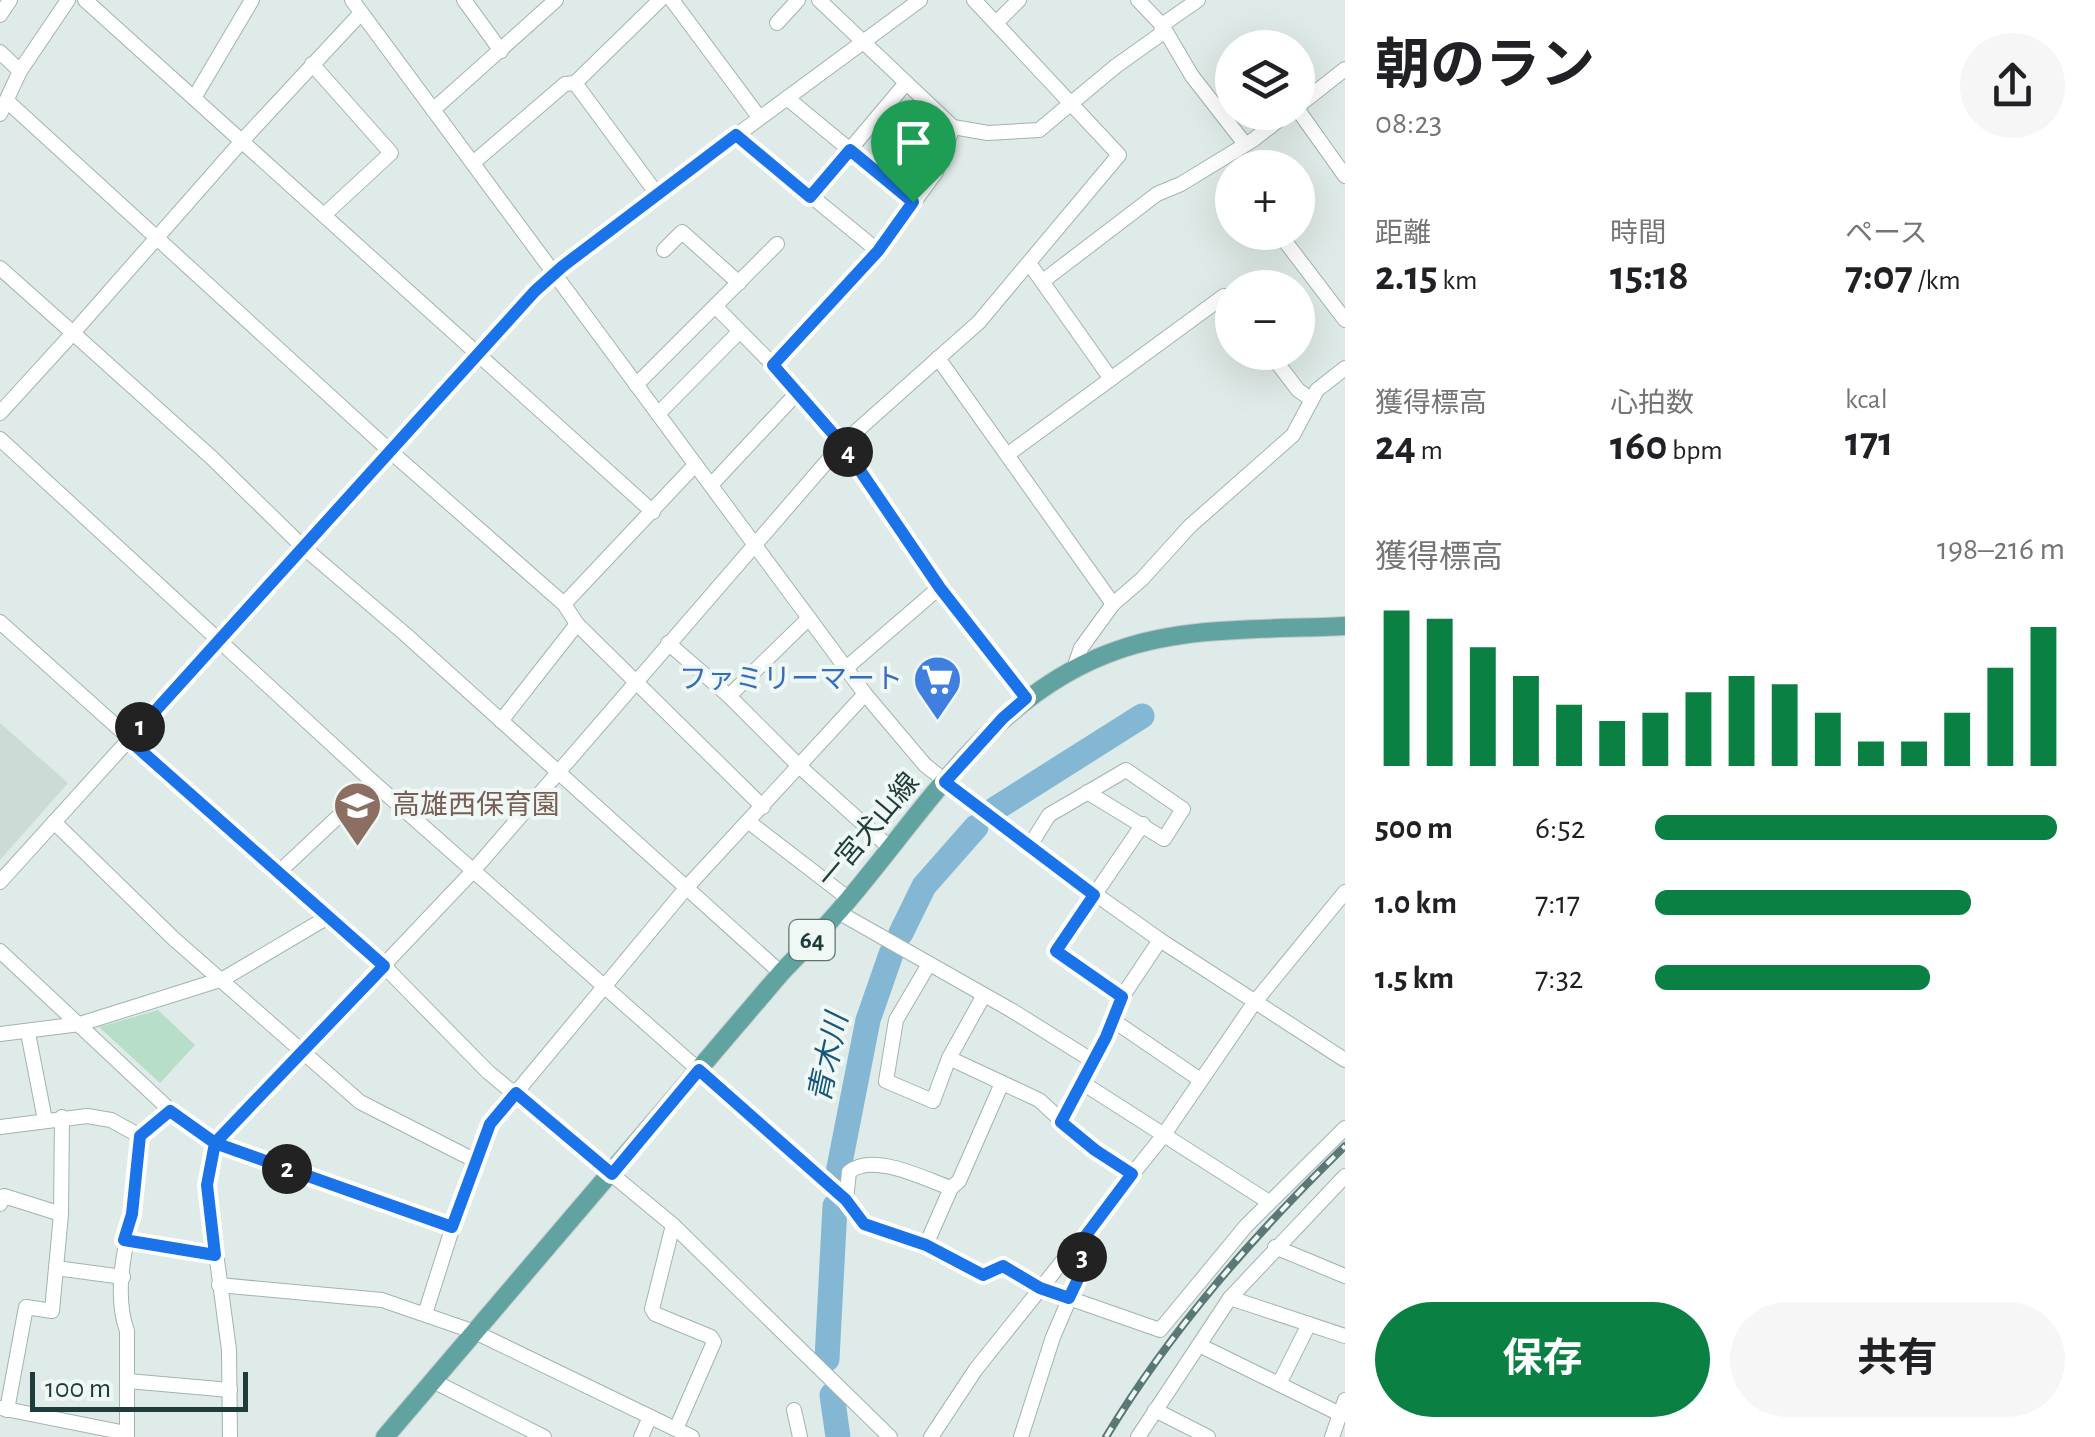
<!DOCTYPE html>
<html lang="ja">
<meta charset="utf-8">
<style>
body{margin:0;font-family:"Alegreya Sans","Noto Sans JP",sans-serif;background:#f6f6f6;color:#202124;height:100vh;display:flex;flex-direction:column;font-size:38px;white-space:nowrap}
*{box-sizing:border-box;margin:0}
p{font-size:32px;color:#757577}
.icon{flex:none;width:55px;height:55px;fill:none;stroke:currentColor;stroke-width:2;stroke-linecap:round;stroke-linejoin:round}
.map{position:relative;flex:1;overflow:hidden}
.side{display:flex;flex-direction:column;background:#fff;width:750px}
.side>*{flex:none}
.buttons{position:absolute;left:1215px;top:30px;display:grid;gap:20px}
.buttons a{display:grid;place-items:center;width:100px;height:100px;border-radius:50%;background:#fff;box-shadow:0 10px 40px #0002;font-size:50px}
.scale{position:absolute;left:30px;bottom:25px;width:218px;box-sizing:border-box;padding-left:10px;border:5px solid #1f3c3a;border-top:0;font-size:28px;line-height:35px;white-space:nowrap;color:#1f3c3a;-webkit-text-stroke:8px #eff8f5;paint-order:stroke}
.pin{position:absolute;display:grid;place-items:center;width:85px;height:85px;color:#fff;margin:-102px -42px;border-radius:50% 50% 50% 0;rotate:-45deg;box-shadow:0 0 10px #0007}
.pin .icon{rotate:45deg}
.km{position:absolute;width:50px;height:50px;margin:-25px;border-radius:50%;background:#222;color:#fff;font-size:28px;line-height:50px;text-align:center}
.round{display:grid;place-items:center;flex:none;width:105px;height:105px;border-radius:52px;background:#f6f6f6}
.head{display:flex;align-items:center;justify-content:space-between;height:170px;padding:0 30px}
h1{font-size:55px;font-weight:700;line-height:75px}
.figures{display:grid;grid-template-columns:repeat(3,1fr);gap:15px;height:170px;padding:10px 30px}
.figures div{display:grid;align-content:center}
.figures b{font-size:42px;font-weight:700}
.figures small{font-size:28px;font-weight:400}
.figures p{font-size:28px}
.chart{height:280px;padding:20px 30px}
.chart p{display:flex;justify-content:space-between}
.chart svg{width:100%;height:180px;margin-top:10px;stroke:#0b8043;stroke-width:6}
.action{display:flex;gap:20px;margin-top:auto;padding:20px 30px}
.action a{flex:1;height:115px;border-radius:60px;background:#0b8043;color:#fff;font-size:40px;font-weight:700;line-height:115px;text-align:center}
.action a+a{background:#f6f6f6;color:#202124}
ul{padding:0 30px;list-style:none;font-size:32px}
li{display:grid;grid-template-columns:160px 120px 1fr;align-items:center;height:75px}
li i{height:25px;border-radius:12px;background:#0b8043}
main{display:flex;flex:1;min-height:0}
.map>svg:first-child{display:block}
.built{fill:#cddbd7}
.green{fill:#b6dec9}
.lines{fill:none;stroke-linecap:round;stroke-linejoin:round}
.river{stroke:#83b7d4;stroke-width:25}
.minor-casing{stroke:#a2b3b0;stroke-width:16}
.major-casing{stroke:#c0c8c8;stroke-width:20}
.minor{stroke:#fff;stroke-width:14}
.major{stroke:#61a3a0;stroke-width:18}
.rail-casing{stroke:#597876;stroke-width:8}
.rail{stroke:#eff8f5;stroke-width:4;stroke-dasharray:11;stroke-linecap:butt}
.route-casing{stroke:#fff;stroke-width:20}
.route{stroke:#1a73e8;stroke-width:12}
.labels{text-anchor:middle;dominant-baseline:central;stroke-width:8;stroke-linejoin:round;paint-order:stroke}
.shield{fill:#eff8f5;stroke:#5d7472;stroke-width:2.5}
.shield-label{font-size:25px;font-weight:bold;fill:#1f3c3a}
.shop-label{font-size:28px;fill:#366cbe;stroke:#eff8f5;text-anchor:end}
.education-label{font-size:28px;fill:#785e54;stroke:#eff8f5;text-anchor:start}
.street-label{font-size:28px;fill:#1f3c3a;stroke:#eff8f5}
.water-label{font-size:30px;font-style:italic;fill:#16567b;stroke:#eff8f5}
</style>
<main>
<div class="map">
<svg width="1345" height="1437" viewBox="0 0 1345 1437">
<rect width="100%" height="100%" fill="#dfebe8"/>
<!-- built -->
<path class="built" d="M0 723 68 783 0 860Z"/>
<!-- green -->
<path class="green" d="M158 1010 195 1045 160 1083 99 1027Z"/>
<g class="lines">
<!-- river -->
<g class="river">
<path d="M995 809 1142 716"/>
<path d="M901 933 924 886 976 827"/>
<path d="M837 1178 868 1020 891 954"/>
<path d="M827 1359 835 1206"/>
<path d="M832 1395 838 1437"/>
</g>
<defs>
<g id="minor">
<path d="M85 0 653 512"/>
<path d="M352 0 865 694 925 765 1029 847 1160 940 1345 1060"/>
<path d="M464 0 501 51"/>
<path d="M672 0 759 117"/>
<path d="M819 0 953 127 988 133 1039 130 1116 66 1161 34 1162 25 1198 0"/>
<path d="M1138 0 1162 25 1192 76 1245 144"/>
<path d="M361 13 241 142 73 333 212 458 303 547 405 634 781 973"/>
<path d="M0 15 10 0"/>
<path d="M777 23 798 0"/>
<path d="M996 23 1019 0"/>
<path d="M0 52 20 71"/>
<path d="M312 64 391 153 324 215"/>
<path d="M575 83 657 194"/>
<path d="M194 98 252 0"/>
<path d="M787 98 913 202"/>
<path d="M7 101 390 451 564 604 577 624 763 807"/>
<path d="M1298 106 1345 69"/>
<path d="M433 110 556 0"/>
<path d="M1298 110 1345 176"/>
<path d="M0 114 20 71 68 0"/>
<path d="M737 135 878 251"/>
<path d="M473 163 565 84 575 83 660 0"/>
<path d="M810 197 906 83"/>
<path d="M1278 232 1345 320"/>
<path d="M664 250 682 232 739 283"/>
<path d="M1029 263 1111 379"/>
<path d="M0 268 73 333 0 413"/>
<path d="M1043 281 1157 194 1181 184 1253 140 1289 112"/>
<path d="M715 306 796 388 797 393"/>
<path d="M1269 352 1298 390 1311 399"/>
<path d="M938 358 1113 604"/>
<path d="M773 365 878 251 936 172 953 127"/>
<path d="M636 385 777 244"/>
<path d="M658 414 739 332"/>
<path d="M0 439 374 783 846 1200 864 1224 926 1245 983 1275 1003 1266 1040 1288 1160 1330 1246 1226 1345 1128"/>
<path d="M1007 455 1224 296 1232 306"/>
<path d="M711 485 797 393 842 444 940 587 1026 698"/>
<path d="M564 604 695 465"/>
<path d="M0 622 384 966 488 1072 673 1225 890 1437"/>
<path d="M668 643 729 696 798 765 890 848"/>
<path d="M846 668 940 587"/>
<path d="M1073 671 1081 648 1113 604 1142 579 1190 526 1293 435 1317 390 1345 368"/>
<path d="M729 696 809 618"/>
<path d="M501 721 577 624"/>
<path d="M54 822 174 939 360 1102 474 1160"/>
<path d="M749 822 849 899"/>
<path d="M1029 847 1049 815 1126 770 1183 809 1164 839 1087 792"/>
<path d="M278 873 374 783"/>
<path d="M0 882 535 291 563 265 657 194 920 0"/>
<path d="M838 912 1011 1010 1093 1061"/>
<path d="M0 951 171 1111 215 1143 452 1227"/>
<path d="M929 964 896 1020 886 1081 933 1101 949 1058 984 995"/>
<path d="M1122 997 1056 951 1143 824"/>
<path d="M1114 1021 1199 1079"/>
<path d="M28 1033 45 1120"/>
<path d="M0 1034 80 1024 223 979 328 917"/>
<path d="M949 1058 1039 1100 1095 1151 1132 1174"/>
<path d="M1081 1082 1269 1202"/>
<path d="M1061 1121 1106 1037 1122 997 1160 940"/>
<path d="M0 1127 87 1116 111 1120 140 1136"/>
<path d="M140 1136 171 1111"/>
<path d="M951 1188 959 1181 1002 1083"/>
<path d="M846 1200 849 1172C874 1152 924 1179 951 1188L926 1245"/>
<path d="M0 1204 4 1196 61 1214 62 1117"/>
<path d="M673 1225 652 1309 655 1314 711 1337 714 1342 676 1429"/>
<path d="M124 1239 215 1255"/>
<path d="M1275 1247 1345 1276"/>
<path d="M56 1268 123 1277"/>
<path d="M219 1285 382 1300 475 1332 692 1437"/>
<path d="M1230 1298 1345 1336"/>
<path d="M425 1314 474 1160 490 1124 687 887 865 694"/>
<path d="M1199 1345 1340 1414"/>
<path d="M128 1381 230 1390"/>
<path d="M433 1381 544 1437"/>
<path d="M1279 1384 1309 1324"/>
<path d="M1 1408 126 1433"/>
<path d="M7 1410 26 1307 52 1311 61 1214"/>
<path d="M794 1410 800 1437"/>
<path d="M1155 1410 1208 1437"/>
<path d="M127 1437V1331C114 1295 124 1251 132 1215 137 1189 137 1162 140 1136"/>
<path d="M230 1437 229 1350 207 1185 215 1143 473 871 842 444 979 322 1119 155 974 0"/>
<path d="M641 1437 650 1417"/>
<path d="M931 1437 976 1369 1163 1136 1254 1003 1345 892"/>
<path d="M1021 1437 1053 1337 1078 1279 1084 1239"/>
<path d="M1138 1437 1230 1298 1345 1176"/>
<path d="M1332 1437 1345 1400"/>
</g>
<path id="major" d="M385 1437 781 973C800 953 820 933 838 912 922 816 991 693 1118 650 1189 625 1271 630 1345 626"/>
</defs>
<!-- minor casing -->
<use href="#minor" class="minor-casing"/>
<!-- major casing -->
<use href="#major" class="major-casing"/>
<!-- minor -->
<use href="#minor" class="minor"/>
<!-- major -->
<use href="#major" class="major"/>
<defs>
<path id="rail" d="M1106 1437C1172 1328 1254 1235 1345 1146"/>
</defs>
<!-- rail casing -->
<use href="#rail" class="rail-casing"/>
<!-- rail -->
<use href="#rail" class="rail"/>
</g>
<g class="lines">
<defs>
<path id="route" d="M913 202 850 150 810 197 736 135 563 266 535 291 129 740 384 966 215 1143 170 1111 140 1136 132 1214 124 1240 215 1255 207 1185 215 1143 452 1227 490 1124 516 1093 612 1174 699 1070 846 1200 864 1224 926 1245 983 1275 1003 1266 1040 1288 1069 1298 1078 1279 1084 1238 1132 1174 1095 1150 1061 1122 1106 1037 1122 997 1056 951 1094 895 945 782 1003 718 1026 698 940 588 842 444 773 365 878 251 913 202"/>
</defs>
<!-- route casing -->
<use href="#route" class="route-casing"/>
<!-- route -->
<use href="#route" class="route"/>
</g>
<!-- icons -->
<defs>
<symbol id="supermarket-pin" viewBox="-11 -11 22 30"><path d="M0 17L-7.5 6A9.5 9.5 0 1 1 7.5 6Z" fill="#3f7fe0" stroke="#eff8f5"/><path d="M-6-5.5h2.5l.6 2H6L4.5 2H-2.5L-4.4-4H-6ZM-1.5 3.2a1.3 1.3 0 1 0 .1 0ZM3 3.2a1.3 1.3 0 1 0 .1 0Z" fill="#fff"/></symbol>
<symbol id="school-pin" viewBox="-11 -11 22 30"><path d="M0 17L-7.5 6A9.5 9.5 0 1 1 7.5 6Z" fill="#8d6e63" stroke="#eff8f5"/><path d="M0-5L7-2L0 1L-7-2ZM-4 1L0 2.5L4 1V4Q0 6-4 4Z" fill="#fff"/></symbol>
</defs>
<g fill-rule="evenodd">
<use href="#supermarket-pin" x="910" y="652" width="55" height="75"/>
<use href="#school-pin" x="330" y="778" width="55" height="75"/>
</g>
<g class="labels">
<!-- shield labels -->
<rect class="shield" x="789.5" y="920" width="45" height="40" rx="8"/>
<g class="shield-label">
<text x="812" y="940">64</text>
</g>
<!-- shop labels -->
<g class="shop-label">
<text x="903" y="680">ファミリーマート</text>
</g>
<!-- education labels -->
<g class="education-label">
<text x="392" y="806">高雄西保育園</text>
</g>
<!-- street labels -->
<g class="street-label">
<text transform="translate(869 831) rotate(-50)">一宮犬山線</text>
</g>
<!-- water labels -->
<g class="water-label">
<text transform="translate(829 1058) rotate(-78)">青木川</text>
</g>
</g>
</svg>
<div class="buttons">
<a><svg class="icon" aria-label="layers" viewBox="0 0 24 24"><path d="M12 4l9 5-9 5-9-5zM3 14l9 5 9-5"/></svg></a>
<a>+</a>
<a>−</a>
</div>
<div class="scale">100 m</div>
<div class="pin" style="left:913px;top:202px;background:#1e9e55"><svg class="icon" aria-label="arrive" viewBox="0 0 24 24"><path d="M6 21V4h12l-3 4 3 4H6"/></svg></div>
<b class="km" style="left:140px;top:727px">1</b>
<b class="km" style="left:287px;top:1169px">2</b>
<b class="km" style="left:1082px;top:1257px">3</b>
<b class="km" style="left:848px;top:452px">4</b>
</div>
<section class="side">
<div class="head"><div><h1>朝のラン</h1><p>08:23</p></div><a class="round"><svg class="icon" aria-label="share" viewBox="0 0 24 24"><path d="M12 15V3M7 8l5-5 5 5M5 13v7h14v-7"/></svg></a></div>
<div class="figures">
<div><p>距離</p><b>2.15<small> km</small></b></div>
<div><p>時間</p><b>15:18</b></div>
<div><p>ペース</p><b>7:07<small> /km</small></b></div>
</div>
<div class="figures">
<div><p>獲得標高</p><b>24<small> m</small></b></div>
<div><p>心拍数</p><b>160<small> bpm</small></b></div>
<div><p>kcal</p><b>171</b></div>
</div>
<div class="chart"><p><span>獲得標高</span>198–216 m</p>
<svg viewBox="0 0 160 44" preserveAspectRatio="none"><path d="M5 44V6M15 44V8M25 44V15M35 44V22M45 44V29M55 44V33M65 44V31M75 44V26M85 44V22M95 44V24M105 44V31M115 44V38M125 44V38M135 44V31M145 44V20M155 44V10"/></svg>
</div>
<ul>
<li><b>500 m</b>6:52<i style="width:98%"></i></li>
<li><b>1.0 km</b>7:17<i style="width:77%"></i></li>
<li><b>1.5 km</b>7:32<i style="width:67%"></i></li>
</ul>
<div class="action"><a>保存</a><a>共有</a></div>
</section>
</main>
